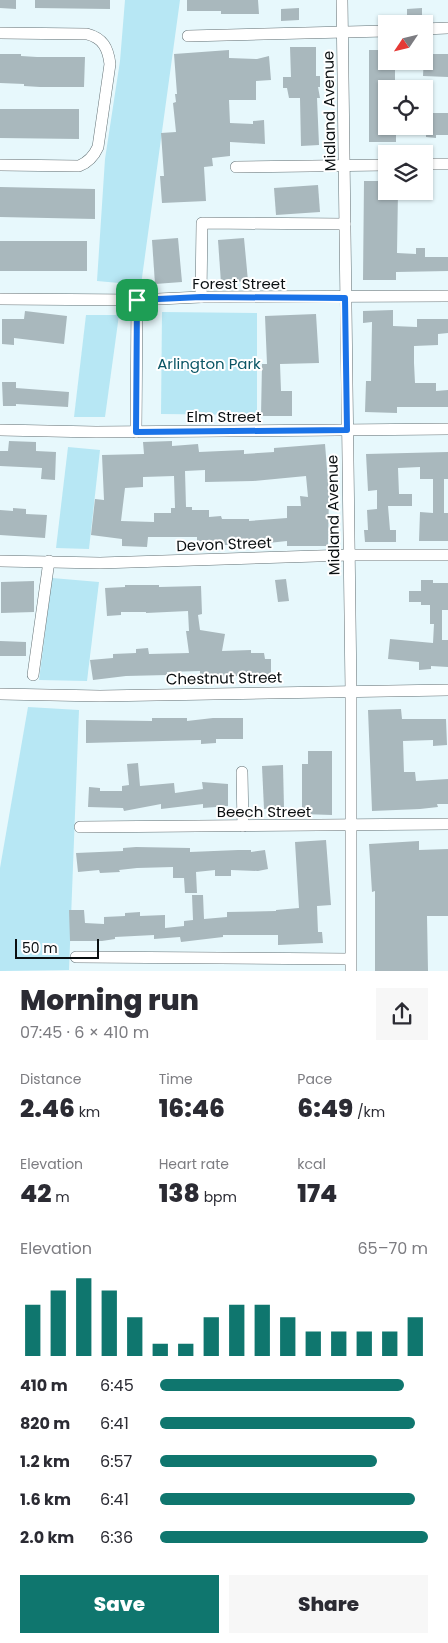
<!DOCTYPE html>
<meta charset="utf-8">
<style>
body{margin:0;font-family:Poppins,sans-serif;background:#f7f7f7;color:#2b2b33;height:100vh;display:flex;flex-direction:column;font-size:19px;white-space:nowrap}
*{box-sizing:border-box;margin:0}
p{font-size:16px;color:#7c7c81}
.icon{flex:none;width:28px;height:28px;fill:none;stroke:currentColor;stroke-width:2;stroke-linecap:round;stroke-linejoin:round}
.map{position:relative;height:971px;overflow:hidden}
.sheet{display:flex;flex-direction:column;background:#fff;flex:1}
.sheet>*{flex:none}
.needle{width:32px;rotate:235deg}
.controls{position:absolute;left:378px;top:15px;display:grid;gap:10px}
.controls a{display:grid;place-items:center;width:55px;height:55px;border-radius:0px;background:#fff;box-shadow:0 1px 4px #0004;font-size:25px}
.scale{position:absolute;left:15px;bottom:12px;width:84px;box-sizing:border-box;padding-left:5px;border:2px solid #0a0f11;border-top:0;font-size:14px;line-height:18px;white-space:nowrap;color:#0a0f11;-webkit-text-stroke:4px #fff;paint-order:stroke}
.pin{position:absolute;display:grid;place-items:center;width:42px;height:42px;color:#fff;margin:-21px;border-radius:10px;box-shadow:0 2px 8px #0006}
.round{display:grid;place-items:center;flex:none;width:52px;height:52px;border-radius:0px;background:#f7f7f7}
.overview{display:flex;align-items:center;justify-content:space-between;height:85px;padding:0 20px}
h1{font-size:28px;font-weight:800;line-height:38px}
.metrics{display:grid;grid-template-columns:repeat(3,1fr);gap:8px;height:85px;padding:5px 20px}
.metrics div{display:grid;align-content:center}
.metrics b{font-size:25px;font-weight:800}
.metrics small{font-size:14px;font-weight:400}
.metrics p{font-size:14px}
.chart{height:140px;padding:10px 20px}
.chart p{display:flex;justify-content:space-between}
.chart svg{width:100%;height:90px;margin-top:5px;stroke:#0f766e;stroke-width:6}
.action{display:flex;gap:10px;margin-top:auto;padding:10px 20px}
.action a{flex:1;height:58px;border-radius:0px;background:#0f766e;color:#fff;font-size:20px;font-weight:800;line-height:58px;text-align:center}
.action a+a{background:#f7f7f7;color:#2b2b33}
ul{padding:0 20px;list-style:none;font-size:16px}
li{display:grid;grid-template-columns:80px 60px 1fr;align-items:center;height:38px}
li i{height:12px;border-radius:6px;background:#0f766e}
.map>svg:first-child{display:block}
.green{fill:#b7e7f4}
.building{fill:#a9b8bd;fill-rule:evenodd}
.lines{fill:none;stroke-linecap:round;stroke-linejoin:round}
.minor-casing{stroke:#627074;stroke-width:12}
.minor{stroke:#fff;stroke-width:11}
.route-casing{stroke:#fff;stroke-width:10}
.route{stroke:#1a73e8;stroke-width:6}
.labels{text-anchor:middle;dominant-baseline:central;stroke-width:4;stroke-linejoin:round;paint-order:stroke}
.street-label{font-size:15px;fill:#0a0f11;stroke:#fff}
.park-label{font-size:15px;fill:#0a5565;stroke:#fff}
</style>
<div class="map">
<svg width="448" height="971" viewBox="0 0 448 971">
<rect width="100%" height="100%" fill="#e7f8fc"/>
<!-- green -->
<g class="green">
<path d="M125 0H180L141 285 97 281 105 159 120 61Z"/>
<path d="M162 312 257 313V415L161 414Z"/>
<path d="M86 315H119L105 417H74Z"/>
<path d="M68 447 100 450 89 549 56 548Z"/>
<path d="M52 578 99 582 87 681 39 680Z"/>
<path d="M28 707 79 710 69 970 0 971V868Z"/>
</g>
<!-- building -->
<g class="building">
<path d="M0 0H16V9L0 8Z"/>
<path d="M35 0H110V9L35 8Z"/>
<path d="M187 0H258L259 14H221V11H187Z"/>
<path d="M299 8V20L281 21V9Z"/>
<path d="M422 8V19H407V9Z"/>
<path d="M290 47H316V76H320V87H318L320 98H317L319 145 301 146 300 98H289L287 88H283V77H291Z"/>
<path d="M229 50V58L257 59 269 56 271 80 256 81V100H229L230 123 253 124V121L264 120 265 144 230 142V156L212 158 213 166 204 167 206 201 162 203 160 176H164L161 133 176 132 173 103 176 102 175 94H177L174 54Z"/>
<path d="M369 50H386V61H395V89H386V126H396V142H369Z"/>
<path d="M0 54H21V56L37 57H85L84 87H40L24 86V84L0 83Z"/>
<path d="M424 54H448V77L423 76Z"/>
<path d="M0 109H79V139L0 138Z"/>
<path d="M426 113H448V135H436V138L426 137V134L409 133V126H426Z"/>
<path d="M364 181H386V191H398L397 253 416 254V248H425V257H448V271L396 272V280H363Z"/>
<path d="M318 185 320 212 276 215 274 188Z"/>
<path d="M0 187 95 189V219L0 217Z"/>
<path d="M178 238 182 282 155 284 152 240Z"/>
<path d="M244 238 248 281 221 283 218 240Z"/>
<rect x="0" y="241" width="87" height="30"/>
<path d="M393 310V326L417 327V319H448V333L438 334V345L414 346V363L415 383H436V391L448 390V407H397V413L365 412 366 381H371L372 322 363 323V311Z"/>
<path d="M25 311 67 316 64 344 14 338V345L2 344V319H24Z"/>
<path d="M316 314 319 363 280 364 281 391H292V416H261L262 364H267L265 316Z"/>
<path d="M2 382H16V388L69 392 68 407 16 404V406H3Z"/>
<path d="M9 441 36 442V451L56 452 55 480 41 479 42 468 0 466V451H8Z"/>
<path d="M172 441V446L198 444 199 452 244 450V454L274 452V448L325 444 329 494 328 546H287V541L250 545H214V541H197V537H148L147 547 122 546V539L91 535 95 499 104 500 102 455 144 454 143 442ZM205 470V482L253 481 306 476 308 497 300 496 301 506H287V518L249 521V519H222L221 516 209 517V510H192V507H186L185 471ZM174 476 175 508H171V513H154V522L121 521 125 488 143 487V477Z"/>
<path d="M448 452V479H444V513H448V541H419L420 512 433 513V479H420V467L398 468 399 494H412V506H388L390 530H396V542H365L364 530H368L367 510 377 509V490L368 491 366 454Z"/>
<path d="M13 508 26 509V514L47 515 45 538 0 535V510L13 511Z"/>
<path d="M286 579 289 601 278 602 275 580Z"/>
<path d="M421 580H433V583H448V610H442V640H448V667L431 666V669L419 670V662L388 659 390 639 433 643 434 624H430V605H421V602H409V591H421Z"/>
<path d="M34 581V612L1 613V582Z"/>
<path d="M125 585H159V587L201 586 202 614 198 615 200 630 225 634 222 651 251 650V653H264L265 659H271V675L200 677V671L167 672V675L126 676 93 680 90 660 113 658V654L136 653V649L148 648 149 654 189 653 186 631H189L188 611 146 613V612H121V615L107 616 105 588 125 587Z"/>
<path d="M0 641 26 642V656H0Z"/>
<path d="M401 709 402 719H446L447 745 433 746V740L403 741 404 772H415L416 781 448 779V804H437L438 807 420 809 372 811 368 710Z"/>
<path d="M152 718H187V721L213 718H243V739H216V743L201 744V740L86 743V720L152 721Z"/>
<path d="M308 751H332V815L302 814V764H308Z"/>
<path d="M138 763 140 786 174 783 175 793 203 789 202 782 228 784V806L203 808V804L161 809V804L124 811 123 808 88 807 89 787 100 788V791H122V786L129 785 127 764Z"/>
<path d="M283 765 284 808 264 809 262 766Z"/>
<path d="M326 840 331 905 317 906 318 932H322L323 943 278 945V935H223V937L181 942 180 937 154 939V935L115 937V939L102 941H70L69 910H84L85 923 104 924V917L125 916V913L140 912V916L165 915V928L184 926V921L193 920 192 895H203L204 919 227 917V912L276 911V910L299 908 295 842Z"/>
<path d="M419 841V850L448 849V916H427L428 971H375V891L372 892 369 844Z"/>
<path d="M136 847 190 848V852L238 850H251V852L265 850 268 869 258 871 231 870V876H215V870L196 872 197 893H185L184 878H173V867L137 868 119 870 120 872 100 873 99 870 78 872 76 853 123 851V848Z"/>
</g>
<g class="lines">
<defs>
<g id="minor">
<path d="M342 0 351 691V971"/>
<path d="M424 29 448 28"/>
<path d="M0 33 87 34C103 38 108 48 110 64L98 147C94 156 89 162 79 166L0 165"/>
<path d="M188 36 386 31"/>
<path d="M424 164H448"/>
<path d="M236 167 386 165"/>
<path d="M201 297 202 223 345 224"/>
<path d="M0 299 137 300 201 297 448 296"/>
<path d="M0 430 96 432 448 429"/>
<path d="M136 432 137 300"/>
<path d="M0 561 100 563 349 555H448"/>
<path d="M33 675 49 561"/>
<path d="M0 694 100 696 448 690"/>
<path d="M242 772 243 826"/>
<path d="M80 827 448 824"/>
<path d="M76 957 350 959"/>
</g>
</defs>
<!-- minor casing -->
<use href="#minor" class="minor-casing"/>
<!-- minor -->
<use href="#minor" class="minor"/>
</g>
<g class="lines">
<defs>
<path id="route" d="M201 297 345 298 347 430 136 432 137 300Z"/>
</defs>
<!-- route casing -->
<use href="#route" class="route-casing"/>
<!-- route -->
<use href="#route" class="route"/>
</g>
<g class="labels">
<!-- street labels -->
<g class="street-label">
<text transform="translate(329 111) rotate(-91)">Midland Avenue</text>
<text x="239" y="283">Forest Street</text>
<text x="224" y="416">Elm Street</text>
<text transform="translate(333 515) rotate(-91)">Midland Avenue</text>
<text transform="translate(224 544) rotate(-2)">Devon Street</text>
<text transform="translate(224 678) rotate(-1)">Chestnut Street</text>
<text x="264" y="811">Beech Street</text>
</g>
<!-- park labels -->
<g class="park-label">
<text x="209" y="363">Arlington Park</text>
</g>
</g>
</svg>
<div class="controls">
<a><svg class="needle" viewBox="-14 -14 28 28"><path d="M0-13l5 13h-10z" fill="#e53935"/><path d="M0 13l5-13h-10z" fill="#7c7c81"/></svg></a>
<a><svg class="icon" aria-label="locate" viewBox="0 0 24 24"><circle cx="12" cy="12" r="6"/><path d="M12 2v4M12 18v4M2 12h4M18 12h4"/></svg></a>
<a><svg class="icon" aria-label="layers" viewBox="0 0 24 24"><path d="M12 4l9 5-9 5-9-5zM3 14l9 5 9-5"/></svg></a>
</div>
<div class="scale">50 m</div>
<div class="pin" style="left:137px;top:300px;background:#1e9e55"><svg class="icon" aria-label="arrive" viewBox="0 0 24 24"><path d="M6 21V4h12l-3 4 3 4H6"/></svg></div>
</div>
<section class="sheet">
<div class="overview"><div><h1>Morning run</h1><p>07:45 · 6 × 410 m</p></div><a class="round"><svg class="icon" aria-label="share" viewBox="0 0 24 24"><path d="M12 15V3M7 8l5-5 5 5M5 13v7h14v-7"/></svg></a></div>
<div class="metrics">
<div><p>Distance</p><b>2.46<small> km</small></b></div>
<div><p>Time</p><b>16:46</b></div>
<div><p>Pace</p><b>6:49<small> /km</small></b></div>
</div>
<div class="metrics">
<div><p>Elevation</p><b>42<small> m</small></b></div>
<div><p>Heart rate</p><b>138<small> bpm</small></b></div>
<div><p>kcal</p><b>174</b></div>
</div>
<div class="chart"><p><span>Elevation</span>65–70 m</p>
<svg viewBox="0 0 160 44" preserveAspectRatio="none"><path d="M5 44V19M15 44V12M25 44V6M35 44V12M45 44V25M55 44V38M65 44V38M75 44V25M85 44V19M95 44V19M105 44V25M115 44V32M125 44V32M135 44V32M145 44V32M155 44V25"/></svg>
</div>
<ul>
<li><b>410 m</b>6:45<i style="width:91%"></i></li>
<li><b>820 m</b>6:41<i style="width:95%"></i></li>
<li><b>1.2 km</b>6:57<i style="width:81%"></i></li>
<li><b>1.6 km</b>6:41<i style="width:95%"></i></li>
<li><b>2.0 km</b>6:36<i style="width:100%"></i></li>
</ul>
<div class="action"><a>Save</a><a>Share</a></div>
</section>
